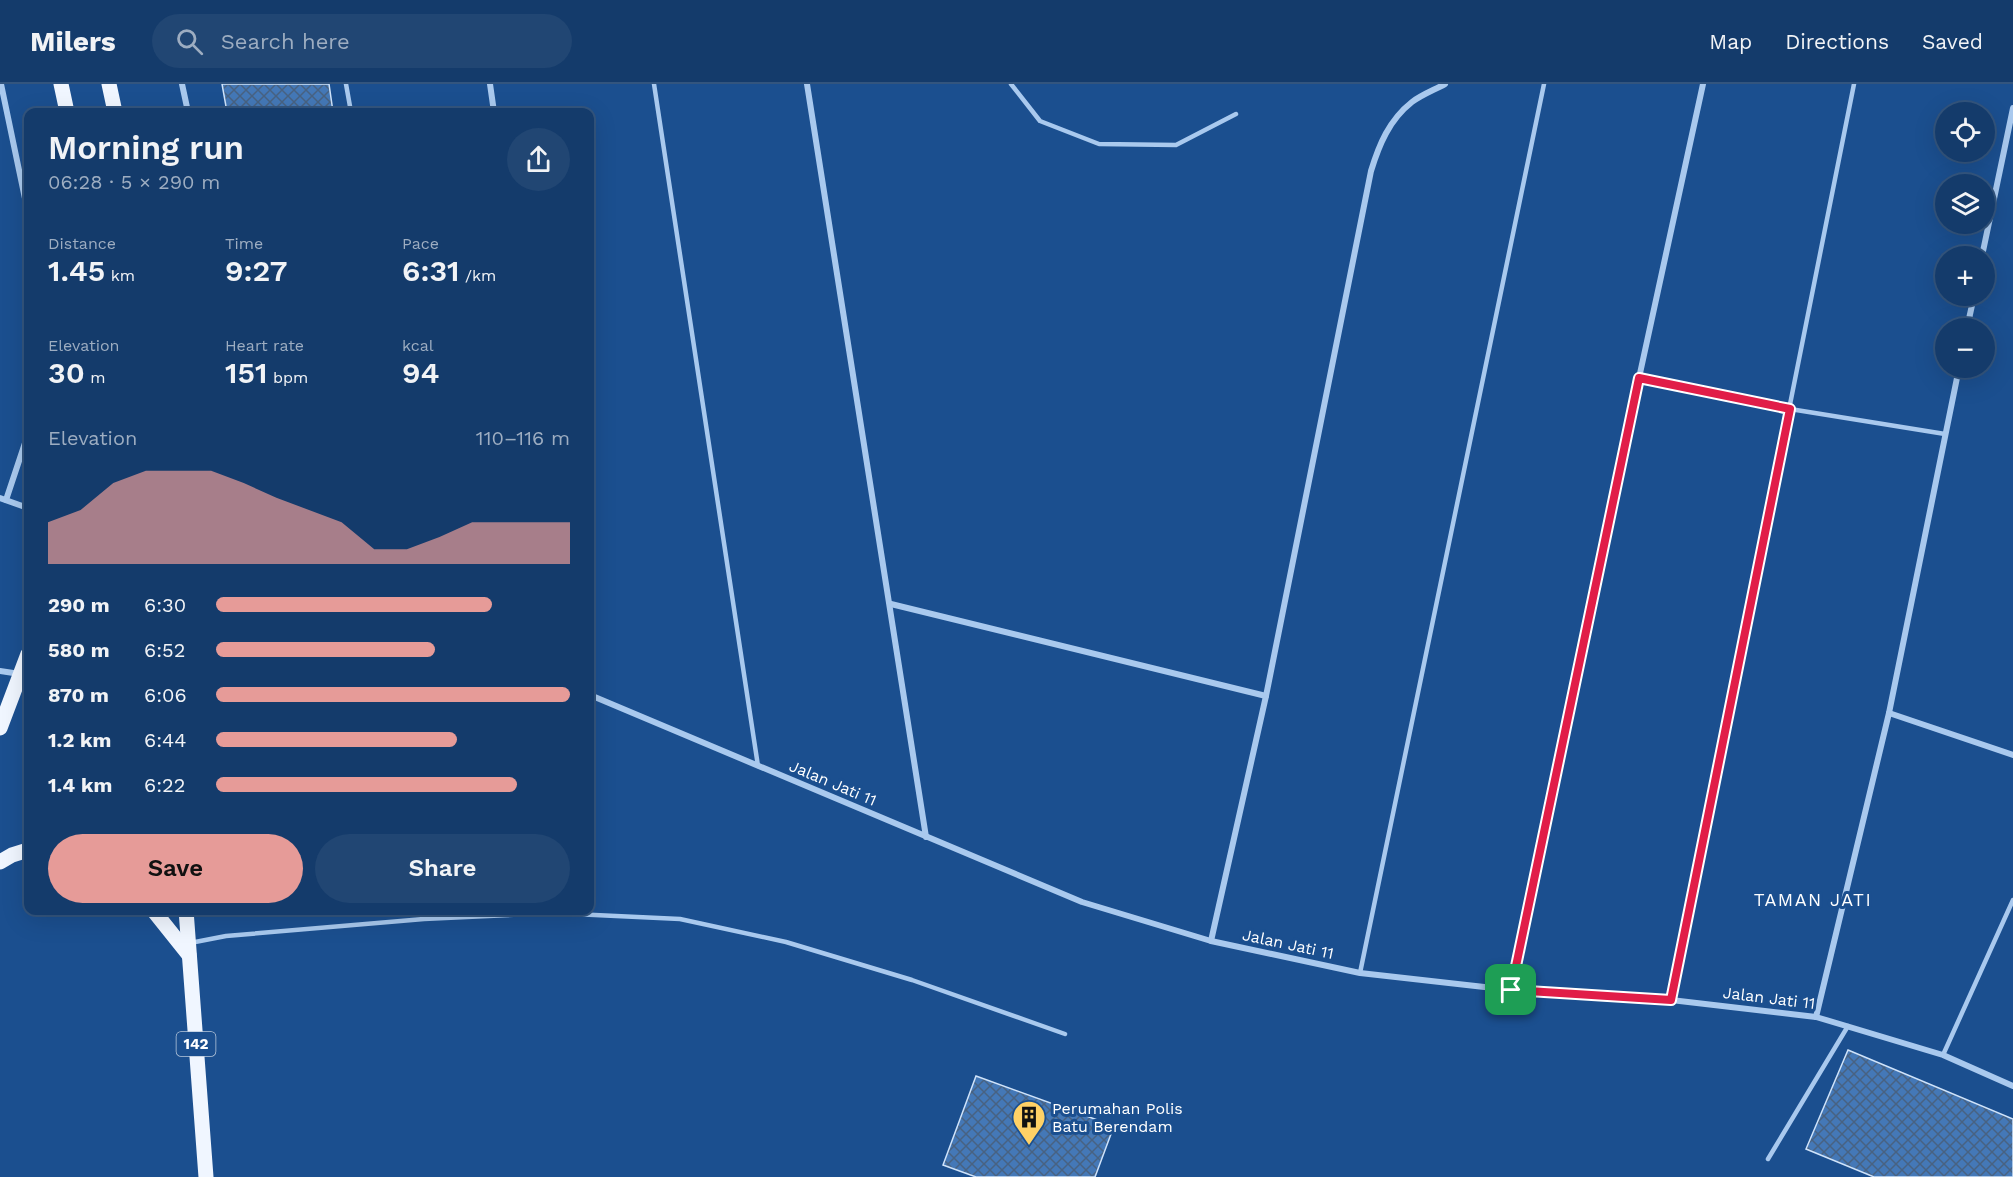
<!DOCTYPE html>
<meta charset="utf-8">
<style>
body{margin:0;font-family:"Work Sans",sans-serif;background:#214673;color:#f1f3f6;height:100vh;display:flex;flex-direction:column;font-size:22px;white-space:nowrap}
*{box-sizing:border-box;margin:0}
p{font-size:20px;color:#9dadc1}
.icon{flex:none;width:33px;height:33px;fill:none;stroke:currentColor;stroke-width:2;stroke-linecap:round;stroke-linejoin:round}
.map{position:relative;flex:1;overflow:hidden}
.details{position:absolute;left:24px;top:24px;width:570px;height:807px;display:flex;flex-direction:column;background:#143b6b;border-radius:12px;box-shadow:0 6px 24px #0002,0 0 0 2px #33557e}
.details>*{flex:none}
.buttons{position:absolute;left:1935px;top:18px;display:grid;gap:12px}
.buttons a{display:grid;place-items:center;width:60px;height:60px;border-radius:50%;background:#143b6b;box-shadow:0 6px 24px #0002,0 0 0 2px #33557e;font-size:30px}
.pin{position:absolute;display:grid;place-items:center;width:51px;height:51px;color:#fff;margin:-26px;border-radius:12px;box-shadow:0 3px 9px #0006}
.round{display:grid;place-items:center;flex:none;width:63px;height:63px;border-radius:32px;background:#214673}
.head{display:flex;align-items:center;justify-content:space-between;height:102px;padding:0 24px}
h1{font-size:33px;font-weight:600;line-height:45px}
.figures{display:grid;grid-template-columns:repeat(3,1fr);gap:9px;height:102px;padding:6px 24px}
.figures div{display:grid;align-content:center}
.figures b{font-size:30px;font-weight:600}
.figures small{font-size:16px;font-weight:400}
.figures p{font-size:16px}
.chart{height:168px;padding:12px 24px}
.chart p{display:flex;justify-content:space-between}
.chart svg{width:100%;height:108px;margin-top:6px;fill:#e69b98;opacity:.7}
.primary-button{display:flex;gap:12px;margin-top:auto;padding:12px 24px}
.primary-button a{flex:1;height:69px;border-radius:36px;background:#e69b98;color:#111;font-size:24px;font-weight:600;line-height:69px;text-align:center}
.primary-button a+a{background:#214673;color:#f1f3f6}
ul{padding:0 24px;list-style:none;font-size:20px}
li{display:grid;grid-template-columns:96px 72px 1fr;align-items:center;height:45px}
li i{height:15px;border-radius:8px;background:#e69b98}
header{display:flex;align-items:center;gap:36px;box-sizing:border-box;height:84px;padding:0 30px;background:#143b6b;border-bottom:2px solid #33557e}
header strong{font-size:28px}
nav{display:flex;gap:33px;margin-inline-start:auto;font-size:21px}
.search{width:420px;height:54px;background:#214673;display:flex;align-items:center;gap:15px;box-sizing:border-box;padding:0 21px;border-radius:33px;color:#9dadc1;font-size:22px}
.map>svg:first-child{display:block}
.building{fill:url(#building-cross-hatch);stroke:#cfe3fa;stroke-width:1.5}
.lines{fill:none;stroke-linecap:round;stroke-linejoin:round}
.lane{stroke:#a9c9ee;stroke-width:4.5}
.street{stroke:#a9c9ee;stroke-width:6}
.primary{stroke:#f0f6ff;stroke-width:15}
.route-casing{stroke:#fff;stroke-width:12}
.route{stroke:#e11d48;stroke-width:8}
.labels{text-anchor:middle;dominant-baseline:central;stroke-width:6;stroke-linejoin:round;paint-order:stroke}
.shield{fill:#1b4f8f;stroke:#bbcadd;stroke-width:1.5}
.shield-label{font-size:15px;font-weight:bold;fill:#fff}
.street-label{font-size:16px;fill:#fff;stroke:#1b4f8f}
.poi-label{font-size:16px;fill:#fff;stroke:#1b4f8f;text-anchor:start}
.neighbourhood-label{font-size:18px;letter-spacing:1.5px;fill:#fff;stroke:#1b4f8f}
</style>
<header>
<strong>Milers</strong>
<div class="search"><svg class="icon" aria-label="search" viewBox="0 0 24 24"><circle cx="10" cy="10" r="6"/><path d="M15 15l6 6"/></svg>Search here</div>
<nav><a>Map</a><a>Directions</a><a>Saved</a></nav>
</header>
<div class="map">
<svg width="2013" height="1093" viewBox="0 0 2013 1093">
<defs>
<pattern id="building-cross-hatch" width="8" height="8" patternUnits="userSpaceOnUse" patternTransform="scale(1.5)"><rect width="8" height="8" fill="#4478b7"/><path d="M0 0l8 8M0 8l8-8" fill="none" stroke="#486282"/></pattern>
</defs>
<rect width="100%" height="100%" fill="#1b4f8f"/>
<!-- building -->
<g class="building">
<path d="M222 0H329L333 28H227Z"/>
<path d="M1848 966 2013 1035V1093H1874L1806 1065Z"/>
<path d="M976 992 1114 1042 1095 1093H976L943 1081Z"/>
</g>
<g class="lines">
<!-- lane -->
<g class="lane">
<path d="M346 0 351 28"/>
<path d="M654 0 758 682"/>
<path d="M1011 0 1040 37 1099 60 1176 61 1236 30"/>
<path d="M1639 294 1790 325 1945 350"/>
<path d="M190 859 226 852 424 835 552 829 680 835 786 858 912 896 1065 950"/>
<path d="M1360 889 1544 0"/>
<path d="M1671 916 1854 0"/>
<path d="M1943 971 2013 816"/>
<path d="M1768 1075 1848 942"/>
</g>
<!-- street -->
<g class="street">
<path d="M1 0 28 129"/>
<path d="M182 0 188 28"/>
<path d="M490 0 494 28"/>
<path d="M807 0 926 753"/>
<path d="M1982 172 2013 24"/>
<path d="M1967 244 1974 212"/>
<path d="M0 414 28 424"/>
<path d="M6 416 27 353 28 320"/>
<path d="M891 520 1266 612"/>
<path d="M0 587 20 590"/>
<path d="M590 599 592 612"/>
<path d="M590 611 1082 818 1211 857 1360 889 1511 906 1671 916 1816 933 1943 971 2013 1002"/>
<path d="M1889 629 2013 671"/>
<path d="M1211 857 1266 612 1371 87C1379 61 1389 36 1412 18 1421 11 1434 6 1445 0"/>
<path d="M1511 906 1639 294 1703 0"/>
<path d="M1816 933 1889 629 1959 284"/>
</g>
<!-- primary -->
<g class="primary">
<path d="M61 0 67 28"/>
<path d="M109 0 115 28"/>
<path d="M0 644 28 570"/>
<path d="M0 778 12 771 28 766"/>
<path d="M153 826 189 871"/>
<path d="M186 826 206 1093"/>
</g>
</g>
<g class="lines">
<defs>
<path id="route" d="M1639 294 1790 325 1671 916 1511 906Z"/>
</defs>
<!-- route casing -->
<use href="#route" class="route-casing"/>
<!-- route -->
<use href="#route" class="route"/>
</g>
<!-- icons -->
<defs>
<symbol id="building-pin" viewBox="-11 -11 22 30"><path d="M0 17L-7.5 6A9.5 9.5 0 1 1 7.5 6Z" fill="#ffd166" stroke="#1b4f8f"/><path d="M-4-6H4V6H1V3H-1V6H-4ZM-2.5-4.3h1.7v1.8h-1.7ZM.8-4.3h1.7v1.8H.8ZM-2.5-1h1.7V.8h-1.7ZM.8-1h1.7V.8H.8Z" fill="#111"/></symbol>
</defs>
<g fill-rule="evenodd">
<use href="#building-pin" x="1010" y="1014" width="38" height="52"/>
</g>
<g class="labels">
<!-- shield labels -->
<rect class="shield" x="176.5" y="948" width="39" height="24" rx="4.5"/>
<g class="shield-label">
<text x="196" y="960">142</text>
</g>
<!-- street labels -->
<g class="street-label">
<text transform="translate(833 699) rotate(23)">Jalan Jati 11</text>
<text transform="translate(1288 860) rotate(12)">Jalan Jati 11</text>
<text transform="translate(1769 914) rotate(7)">Jalan Jati 11</text>
</g>
<!-- poi labels -->
<g class="poi-label">
<text x="1052" y="1024">Perumahan Polis<tspan x="1052" dy="18">Batu Berendam</tspan></text>
</g>
<!-- neighbourhood labels -->
<g class="neighbourhood-label">
<text x="1813" y="815">TAMAN JATI</text>
</g>
</g>
</svg>
<div class="buttons">
<a><svg class="icon" aria-label="locate" viewBox="0 0 24 24"><circle cx="12" cy="12" r="6"/><path d="M12 2v4M12 18v4M2 12h4M18 12h4"/></svg></a>
<a><svg class="icon" aria-label="layers" viewBox="0 0 24 24"><path d="M12 4l9 5-9 5-9-5zM3 14l9 5 9-5"/></svg></a>
<a>+</a>
<a>−</a>
</div>
<div class="pin" style="left:1511px;top:906px;background:#1e9e55"><svg class="icon" aria-label="arrive" viewBox="0 0 24 24"><path d="M6 21V4h12l-3 4 3 4H6"/></svg></div>
<section class="details">
<div class="head"><div><h1>Morning run</h1><p>06:28 · 5 × 290 m</p></div><a class="round"><svg class="icon" aria-label="share" viewBox="0 0 24 24"><path d="M12 15V3M7 8l5-5 5 5M5 13v7h14v-7"/></svg></a></div>
<div class="figures">
<div><p>Distance</p><b>1.45<small> km</small></b></div>
<div><p>Time</p><b>9:27</b></div>
<div><p>Pace</p><b>6:31<small> /km</small></b></div>
</div>
<div class="figures">
<div><p>Elevation</p><b>30<small> m</small></b></div>
<div><p>Heart rate</p><b>151<small> bpm</small></b></div>
<div><p>kcal</p><b>94</b></div>
</div>
<div class="chart"><p><span>Elevation</span>110–116 m</p>
<svg viewBox="0 0 160 44" preserveAspectRatio="none"><path d="M0 44V27L10 22L20 11L30 6L40 6L50 6L60 11L70 17L80 22L90 27L100 38L110 38L120 33L130 27L140 27L150 27L160 27V44z"/></svg>
</div>
<ul>
<li><b>290 m</b>6:30<i style="width:78%"></i></li>
<li><b>580 m</b>6:52<i style="width:62%"></i></li>
<li><b>870 m</b>6:06<i style="width:100%"></i></li>
<li><b>1.2 km</b>6:44<i style="width:68%"></i></li>
<li><b>1.4 km</b>6:22<i style="width:85%"></i></li>
</ul>
<div class="primary-button"><a>Save</a><a>Share</a></div>
</section>
</div>
